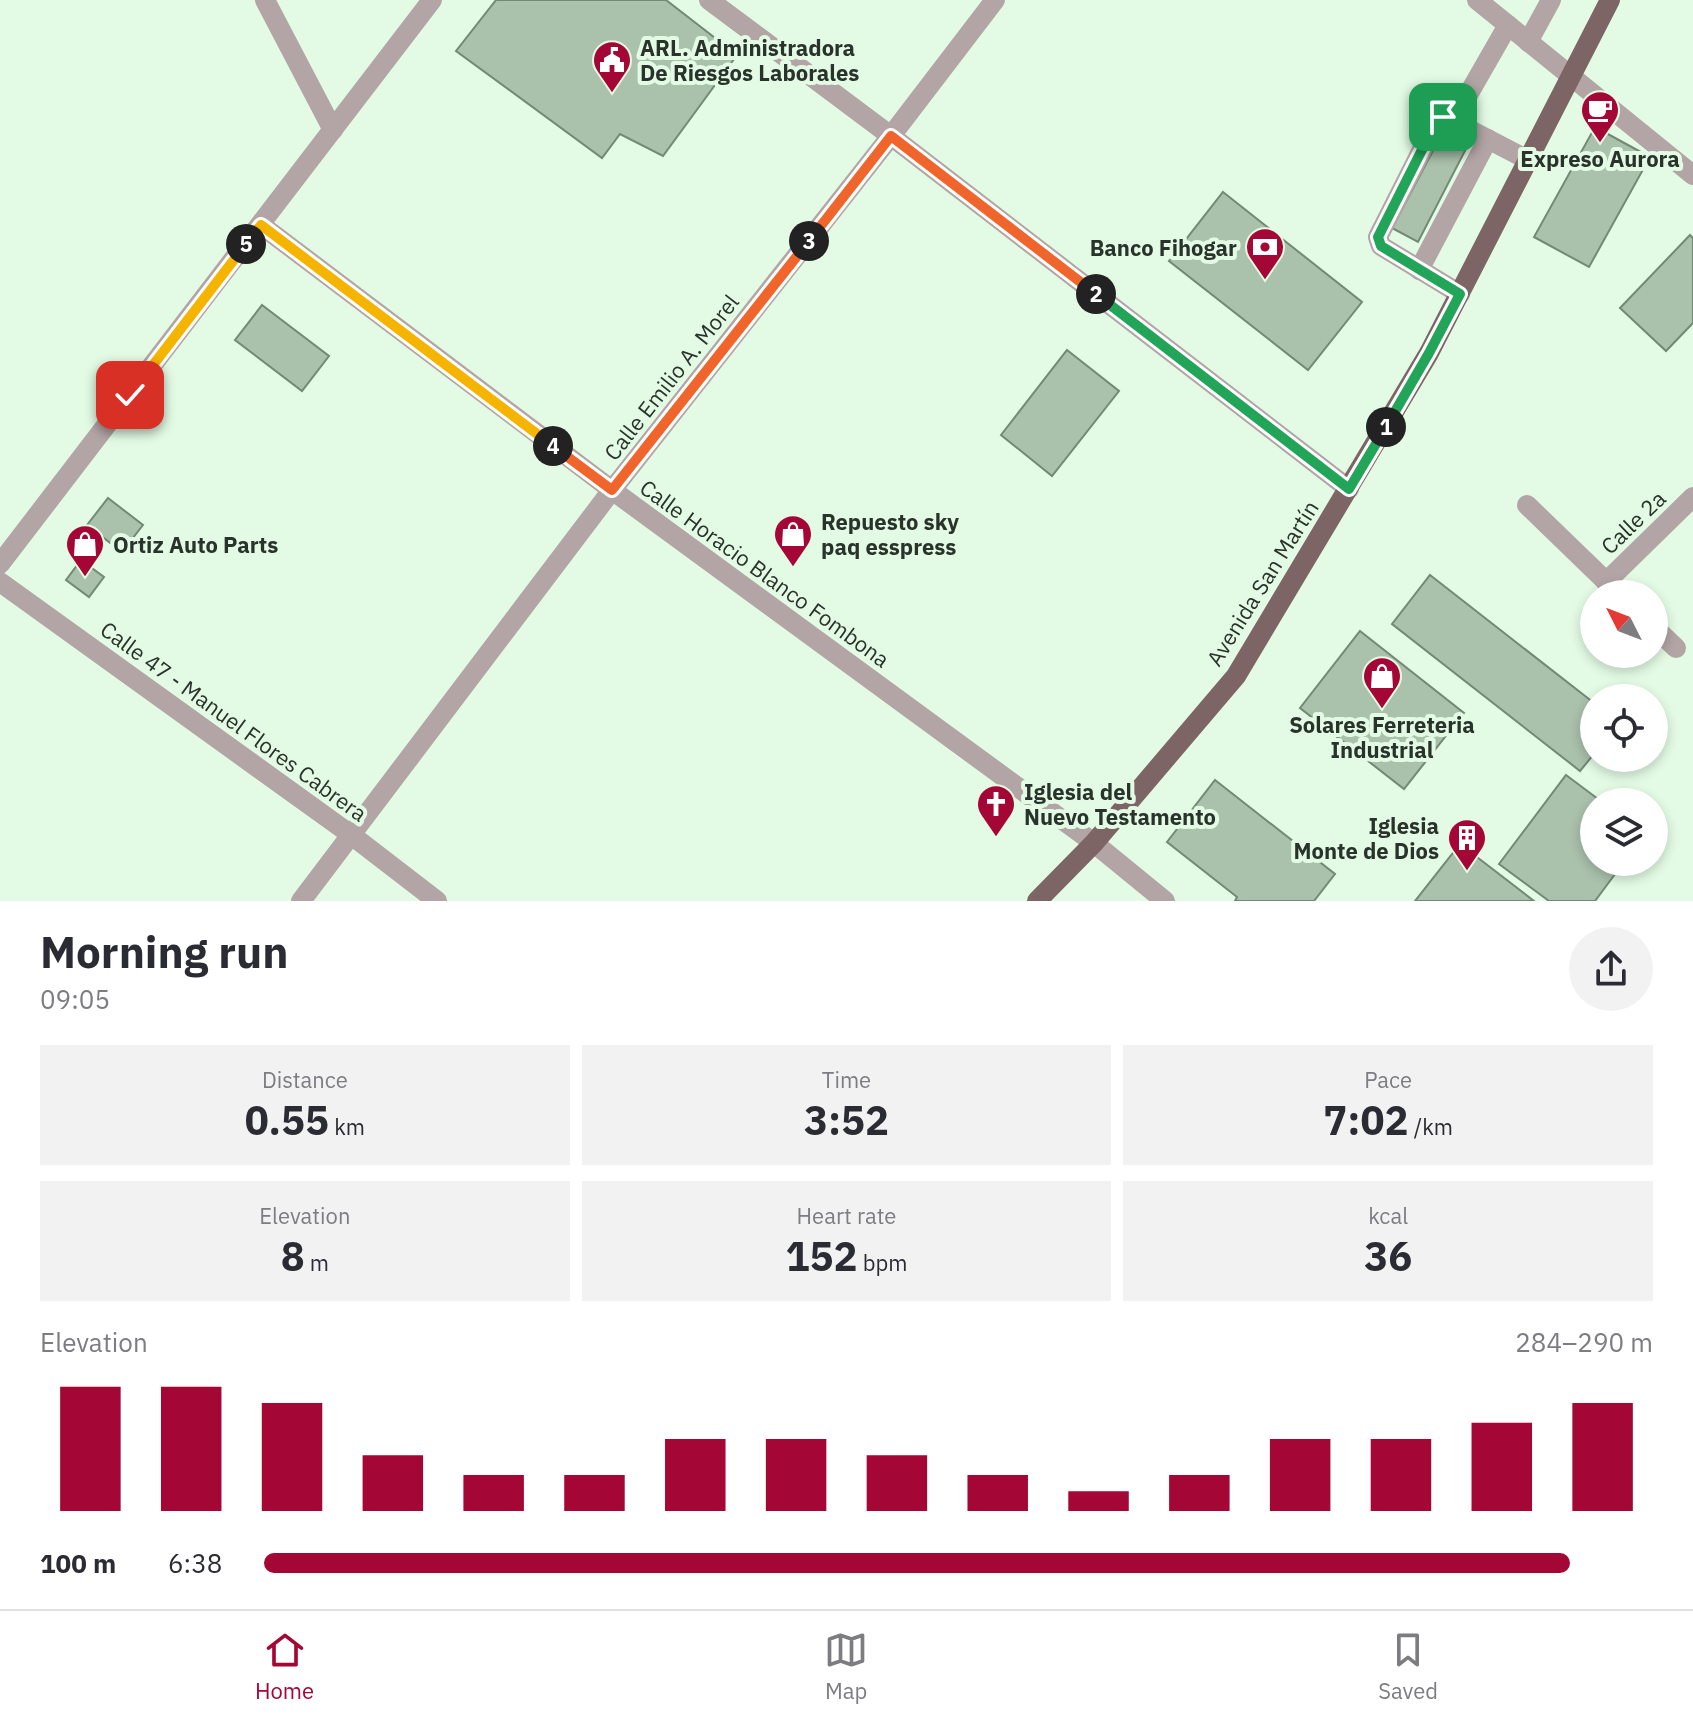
<!DOCTYPE html>
<meta charset="utf-8">
<style>
body{margin:0;font-family:"IBM Plex Sans",sans-serif;background:#f2f2f3;color:#2b2b33;height:100vh;display:flex;flex-direction:column;font-size:30px;white-space:nowrap}
*{box-sizing:border-box;margin:0}
p{font-size:26px;color:#7c7c81}
.icon{flex:none;width:44px;height:44px;fill:none;stroke:currentColor;stroke-width:2;stroke-linecap:round;stroke-linejoin:round}
.map{position:relative;height:901px;overflow:hidden}
.sheet{display:flex;flex-direction:column;background:#fff;flex:1}
.sheet>*{flex:none}
.needle{width:52px;rotate:312deg}
.controls{position:absolute;left:1580px;top:580px;display:grid;gap:16px}
.controls a{display:grid;place-items:center;width:88px;height:88px;border-radius:50%;background:#fff;box-shadow:0 4px 12px #0003;font-size:40px}
.pin{position:absolute;display:grid;place-items:center;width:68px;height:68px;color:#fff;margin:-34px;border-radius:16px;box-shadow:0 4px 12px #0006}
.km{position:absolute;width:40px;height:40px;margin:-20px;border-radius:50%;background:#222;color:#fff;font-size:22px;line-height:40px;text-align:center}
.round{display:grid;place-items:center;flex:none;width:84px;height:84px;border-radius:42px;background:#f2f2f3}
.summary{display:flex;align-items:center;justify-content:space-between;height:136px;padding:0 40px}
h1{font-size:44px;font-weight:700;line-height:60px}
.stats{display:grid;grid-template-columns:repeat(3,1fr);gap:12px;height:136px;padding:8px 40px}
.stats div{display:grid;align-content:center;border-radius:0px;background:#f2f2f3;text-align:center}
.stats b{font-size:40px;font-weight:700}
.stats small{font-size:22px;font-weight:400}
.stats p{font-size:22px}
.chart{height:224px;padding:16px 40px}
.chart p{display:flex;justify-content:space-between}
.chart svg{width:100%;height:144px;margin-top:8px;stroke:#a40735;stroke-width:6}
ul{padding:0 40px;list-style:none;font-size:26px}
li{display:grid;grid-template-columns:128px 96px 1fr;align-items:center;height:60px}
li i{height:20px;border-radius:10px;background:#a40735}
.tab-bar{display:flex;justify-content:space-around;align-items:center;height:112px;border-top:2px solid #e1e1e2;background:#fff;font-size:22px;color:#7c7c81}
.tab-bar a{display:grid;justify-items:center;gap:4px}
.tab-bar .active{color:#a40735}
.map>svg:first-child{display:block}
.building{fill:#aac1ac;stroke:#738875;stroke-width:2}
.lines{fill:none;stroke-linecap:round;stroke-linejoin:round}
.minor{stroke:#b3a5a5;stroke-width:20}
.major{stroke:#7d6465;stroke-width:20}
.split-1-casing{stroke:#fff;stroke-width:16}
.split-2-casing{stroke:#fff;stroke-width:16}
.split-3-casing{stroke:#fff;stroke-width:16}
.split-4-casing{stroke:#fff;stroke-width:16}
.split-5-casing{stroke:#fff;stroke-width:16}
.split-6-casing{stroke:#fff;stroke-width:16}
.split-1{stroke:#22a559;stroke-width:10}
.split-2{stroke:#22a559;stroke-width:10}
.split-3{stroke:#f0652b;stroke-width:10}
.split-4{stroke:#f0652b;stroke-width:10}
.split-5{stroke:#f5b400;stroke-width:10}
.split-6{stroke:#f5b400;stroke-width:10}
.labels{text-anchor:middle;dominant-baseline:central;stroke-width:8;stroke-linejoin:round;paint-order:stroke}
.poi-label{font-size:22px;font-weight:bold;fill:#2a332b;stroke:#e3fbe5;text-anchor:start}
.street-label{font-size:22px;fill:#2a332b;stroke:#e3fbe5}
</style>
<div class="map">
<svg width="1693" height="901" viewBox="0 0 1693 901">
<rect width="100%" height="100%" fill="#e3fbe5"/>
<!-- building -->
<g class="building">
<path d="M496 0H666L737 55 663 156 620 134 602 158 456 51Z"/>
<path d="M1595 127 1650 157 1589 267 1534 237Z"/>
<path d="M1444 130 1469 143 1418 242 1392 228Z"/>
<path d="M1223 192 1362 302 1308 370 1169 261Z"/>
<path d="M1690 235 1693 238V323L1666 351 1620 308Z"/>
<path d="M262 305 329 356 302 391 235 340Z"/>
<path d="M1067 350 1119 391 1052 476 1001 435Z"/>
<path d="M108 498 143 525 122 552 87 525Z"/>
<path d="M81 560 104 577 89 597 66 580Z"/>
<path d="M1430 575 1594 703V754L1580 771 1392 624Z"/>
<path d="M1360 631 1464 713 1404 789 1300 708Z"/>
<path d="M1566 775 1602 802H1594V862H1624L1595 901H1549L1499 864Z"/>
<path d="M1215 780 1335 874 1314 901H1235L1237 897 1167 842Z"/>
<path d="M1460 844 1534 901H1415Z"/>
</g>
<g class="lines">
<!-- minor -->
<g class="minor">
<path d="M265 0 333 130"/>
<path d="M709 0 891 136 1349 489"/>
<path d="M1477 0 1693 175"/>
<path d="M1528 42 1551 0"/>
<path d="M1453 121 1508 25"/>
<path d="M261 225 612 490 1094 843 1165 901"/>
<path d="M1419 270 1488 139"/>
<path d="M1460 294 1381 246 1378 237 1435 124 1443 117 1453 121 1528 160"/>
<path d="M1527 505 1619 594"/>
<path d="M0 564 432 0"/>
<path d="M0 582 350 834 437 901"/>
<path d="M1606 582 1693 497"/>
<path d="M1654 627 1676 648"/>
<path d="M301 901 612 490 891 136 995 0"/>
</g>
<!-- major -->
<path class="major" d="M1037 901 1094 843 1236 676 1429 353 1610 0"/>
</g>
<g class="lines">
<defs>
<path id="split-1" d="M1386 427 1429 353 1460 294 1381 246 1378 237 1435 124 1443 117"/>
<path id="split-2" d="M1096 294 1349 489 1386 427"/>
<path id="split-3" d="M809 241 891 136 1096 294"/>
<path id="split-4" d="M553 446 612 490 809 241"/>
<path id="split-5" d="M246 244 261 225 553 446"/>
<path id="split-6" d="M130 395 246 244"/>
</defs>
<!-- split-1 casing -->
<use href="#split-1" class="split-1-casing"/>
<!-- split-2 casing -->
<use href="#split-2" class="split-2-casing"/>
<!-- split-3 casing -->
<use href="#split-3" class="split-3-casing"/>
<!-- split-4 casing -->
<use href="#split-4" class="split-4-casing"/>
<!-- split-5 casing -->
<use href="#split-5" class="split-5-casing"/>
<!-- split-6 casing -->
<use href="#split-6" class="split-6-casing"/>
<!-- split-1 -->
<use href="#split-1" class="split-1"/>
<!-- split-2 -->
<use href="#split-2" class="split-2"/>
<!-- split-3 -->
<use href="#split-3" class="split-3"/>
<!-- split-4 -->
<use href="#split-4" class="split-4"/>
<!-- split-5 -->
<use href="#split-5" class="split-5"/>
<!-- split-6 -->
<use href="#split-6" class="split-6"/>
</g>
<!-- icons -->
<defs>
<symbol id="civic-pin" viewBox="-11 -11 22 30"><path d="M0 17L-7.5 6A9.5 9.5 0 1 1 7.5 6Z" fill="#a40735" stroke="#e3fbe5"/><path d="M-.6-6.5H3V-4.5H.6V-3L4-1V1h2V6H-6V1h2V-1L-.6-3ZM-1.2 2.5V6h2.4V2.5Z" fill="#fff"/></symbol>
<symbol id="cafe-pin" viewBox="-11 -11 22 30"><path d="M0 17L-7.5 6A9.5 9.5 0 1 1 7.5 6Z" fill="#a40735" stroke="#e3fbe5"/><path d="M-5.5-4.5H6V0H3Q3 3.5 0 3.5H-2.5Q-5.5 3.5-5.5 0ZM3-3.2v2h1.7v-2ZM-6 4.5H4V6H-6Z" fill="#fff"/></symbol>
<symbol id="bank-pin" viewBox="-11 -11 22 30"><path d="M0 17L-7.5 6A9.5 9.5 0 1 1 7.5 6Z" fill="#a40735" stroke="#e3fbe5"/><path d="M-6-4H6V4H-6ZM0-2.3a2.3 2.3 0 1 0 0 4.6a2.3 2.3 0 1 0 0-4.6Z" fill="#fff"/></symbol>
<symbol id="shop-pin" viewBox="-11 -11 22 30"><path d="M0 17L-7.5 6A9.5 9.5 0 1 1 7.5 6Z" fill="#a40735" stroke="#e3fbe5"/><path d="M-5-2.5h2.3a2.7 3.5 0 0 1 5.4 0H5L5.5 6h-11ZM-1.5-2.5h3a1.5 2.3 0 0 0-3 0Z" fill="#fff"/></symbol>
<symbol id="church-pin" viewBox="-11 -11 22 30"><path d="M0 17L-7.5 6A9.5 9.5 0 1 1 7.5 6Z" fill="#a40735" stroke="#e3fbe5"/><path d="M-1.2-6h2.4v3.5h3.3v2.4h-3.3V6h-2.4V-.1h-3.3v-2.4h3.3Z" fill="#fff"/></symbol>
<symbol id="building-pin" viewBox="-11 -11 22 30"><path d="M0 17L-7.5 6A9.5 9.5 0 1 1 7.5 6Z" fill="#a40735" stroke="#e3fbe5"/><path d="M-4-6H4V6H1V3H-1V6H-4ZM-2.5-4.3h1.7v1.8h-1.7ZM.8-4.3h1.7v1.8H.8ZM-2.5-1h1.7V.8h-1.7ZM.8-1h1.7V.8H.8Z" fill="#fff"/></symbol>
</defs>
<g fill-rule="evenodd">
<use href="#civic-pin" x="590" y="38" width="44" height="60"/>
<use href="#cafe-pin" x="1578" y="88" width="44" height="60"/>
<use href="#bank-pin" x="1243" y="225" width="44" height="60"/>
<use href="#shop-pin" x="771" y="512" width="44" height="60"/>
<use href="#shop-pin" x="63" y="522" width="44" height="60"/>
<use href="#shop-pin" x="1360" y="654" width="44" height="60"/>
<use href="#church-pin" x="974" y="782" width="44" height="60"/>
<use href="#building-pin" x="1445" y="816" width="44" height="60"/>
</g>
<g class="labels">
<!-- poi labels -->
<g class="poi-label">
<text x="640" y="47">ARL. Administradora<tspan x="640" dy="25">De Riesgos Laborales</tspan></text>
<text x="1600" y="158" text-anchor="middle">Expreso Aurora</text>
<text x="1237" y="247" text-anchor="end">Banco Fihogar</text>
<text x="821" y="521">Repuesto sky<tspan x="821" dy="25">paq esspress</tspan></text>
<text x="113" y="544">Ortiz Auto Parts</text>
<text x="1382" y="724" text-anchor="middle">Solares Ferreteria<tspan x="1382" dy="25">Industrial</tspan></text>
<text x="1024" y="791">Iglesia del<tspan x="1024" dy="25">Nuevo Testamento</tspan></text>
<text x="1439" y="825" text-anchor="end">Iglesia<tspan x="1439" dy="25">Monte de Dios</tspan></text>
</g>
<!-- street labels -->
<g class="street-label">
<text transform="translate(671 377) rotate(-52)">Calle Emilio A. Morel</text>
<text transform="translate(1633 522) rotate(-44)">Calle 2a</text>
<text transform="translate(765 573) rotate(36)">Calle Horacio Blanco Fombona</text>
<text transform="translate(1262 583) rotate(-58)">Avenida San Martín</text>
<text transform="translate(234 721) rotate(36)">Calle 47 - Manuel Flores Cabrera</text>
</g>
</g>
</svg>
<div class="controls">
<a><svg class="needle" viewBox="-14 -14 28 28"><path d="M0-13l5 13h-10z" fill="#e53935"/><path d="M0 13l5-13h-10z" fill="#7c7c81"/></svg></a>
<a><svg class="icon" aria-label="locate" viewBox="0 0 24 24"><circle cx="12" cy="12" r="6"/><path d="M12 2v4M12 18v4M2 12h4M18 12h4"/></svg></a>
<a><svg class="icon" aria-label="layers" viewBox="0 0 24 24"><path d="M12 4l9 5-9 5-9-5zM3 14l9 5 9-5"/></svg></a>
</div>
<div class="pin" style="left:1443px;top:117px;background:#1e9e55"><svg class="icon" aria-label="arrive" viewBox="0 0 24 24"><path d="M6 21V4h12l-3 4 3 4H6"/></svg></div>
<div class="pin" style="left:130px;top:395px;background:#d93025"><svg class="icon" aria-label="check" viewBox="0 0 24 24"><path d="M5 12l5 5 9-10"/></svg></div>
<b class="km" style="left:1386px;top:427px">1</b>
<b class="km" style="left:1096px;top:294px">2</b>
<b class="km" style="left:809px;top:241px">3</b>
<b class="km" style="left:553px;top:446px">4</b>
<b class="km" style="left:246px;top:244px">5</b>
</div>
<section class="sheet">
<div class="summary"><div><h1>Morning run</h1><p>09:05</p></div><a class="round"><svg class="icon" aria-label="share" viewBox="0 0 24 24"><path d="M12 15V3M7 8l5-5 5 5M5 13v7h14v-7"/></svg></a></div>
<div class="stats">
<div><p>Distance</p><b>0.55<small> km</small></b></div>
<div><p>Time</p><b>3:52</b></div>
<div><p>Pace</p><b>7:02<small> /km</small></b></div>
</div>
<div class="stats">
<div><p>Elevation</p><b>8<small> m</small></b></div>
<div><p>Heart rate</p><b>152<small> bpm</small></b></div>
<div><p>kcal</p><b>36</b></div>
</div>
<div class="chart"><p><span>Elevation</span>284–290 m</p>
<svg viewBox="0 0 160 44" preserveAspectRatio="none"><path d="M5 44V6M15 44V6M25 44V11M35 44V27M45 44V33M55 44V33M65 44V22M75 44V22M85 44V27M95 44V33M105 44V38M115 44V33M125 44V22M135 44V22M145 44V17M155 44V11"/></svg>
</div>
<ul>
<li><b>100 m</b>6:38<i style="width:94%"></i></li>
</ul>
</section>
<nav class="tab-bar">
<a class="active"><svg class="icon" aria-label="home" viewBox="0 0 24 24"><path d="M3 11l9-7 9 7M6 9v11h12V9"/></svg>Home</a>
<a><svg class="icon" aria-label="map" viewBox="0 0 24 24"><path d="M3 6l6-2 6 2 6-2v14l-6 2-6-2-6 2zM9 4v14M15 6v14"/></svg>Map</a>
<a><svg class="icon" aria-label="saved" viewBox="0 0 24 24"><path d="M7 4h10v16l-5-4-5 4z"/></svg>Saved</a>
</nav>
